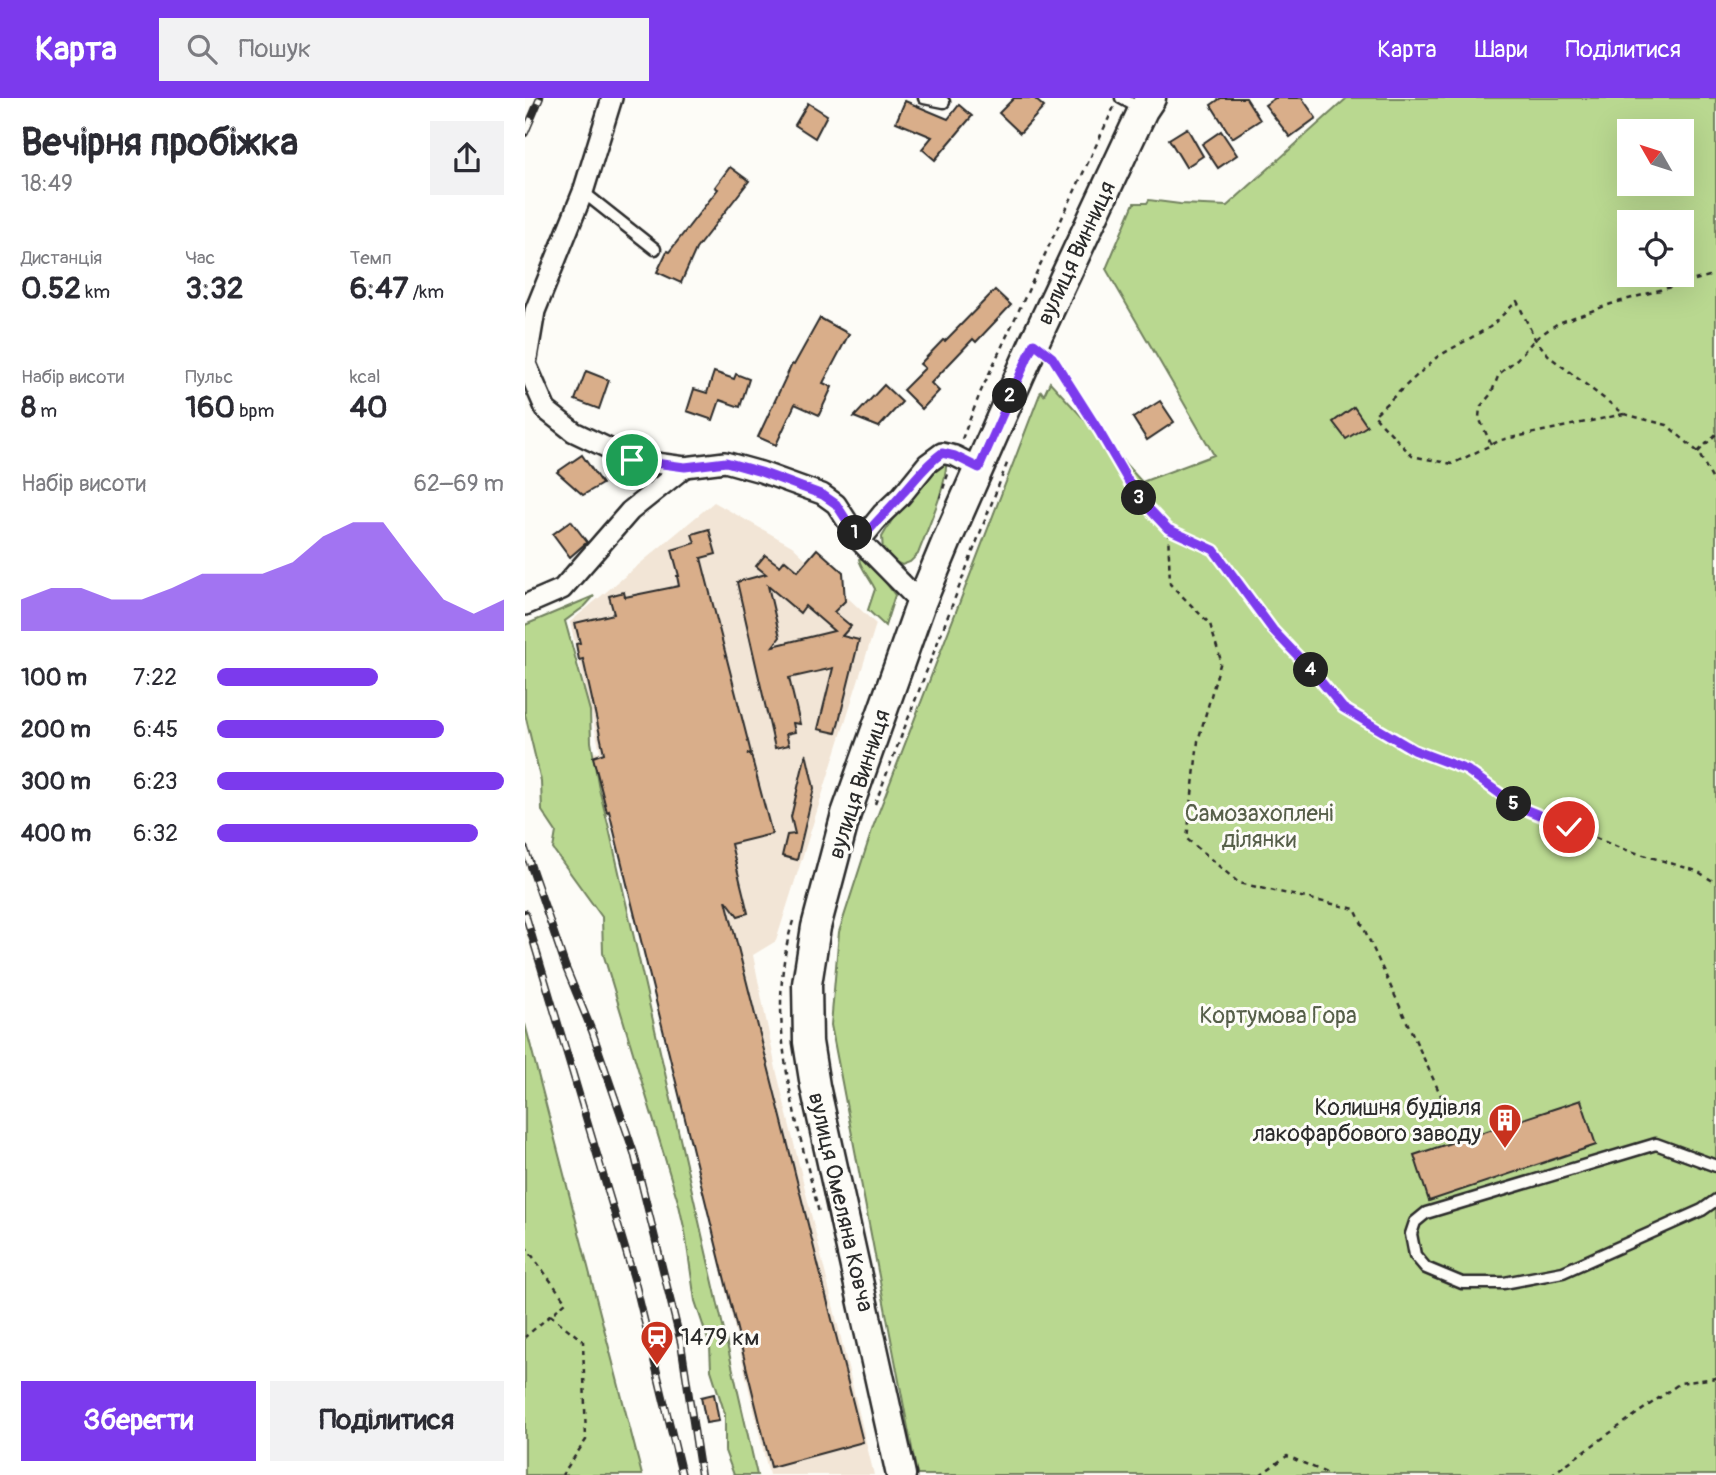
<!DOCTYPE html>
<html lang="uk">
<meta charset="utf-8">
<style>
body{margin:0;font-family:Pangolin,sans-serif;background:#f2f2f3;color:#2b2b33;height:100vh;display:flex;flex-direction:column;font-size:26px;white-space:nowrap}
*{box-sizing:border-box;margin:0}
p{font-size:23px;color:#7c7c81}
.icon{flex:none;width:38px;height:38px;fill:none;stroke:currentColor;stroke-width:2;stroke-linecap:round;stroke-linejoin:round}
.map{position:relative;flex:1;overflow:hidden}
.drawer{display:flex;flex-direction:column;background:#fff;width:525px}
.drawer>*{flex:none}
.needle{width:46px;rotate:309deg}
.fabs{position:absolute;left:1092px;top:21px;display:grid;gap:14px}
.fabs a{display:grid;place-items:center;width:77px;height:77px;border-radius:0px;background:#fff;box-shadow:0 7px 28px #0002;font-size:35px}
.pin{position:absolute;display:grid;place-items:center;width:60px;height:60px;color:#fff;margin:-30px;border:4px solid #fff;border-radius:50%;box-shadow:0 2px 7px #0007}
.km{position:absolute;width:35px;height:35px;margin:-18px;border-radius:50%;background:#222;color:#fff;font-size:19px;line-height:35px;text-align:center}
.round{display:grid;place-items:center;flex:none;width:74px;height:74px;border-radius:0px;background:#f2f2f3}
.headline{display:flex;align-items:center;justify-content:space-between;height:119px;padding:0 21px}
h1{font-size:38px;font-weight:800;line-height:52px}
.figures{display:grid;grid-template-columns:repeat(3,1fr);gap:10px;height:119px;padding:7px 21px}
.figures div{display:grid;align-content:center}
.figures b{font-size:30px;font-weight:800}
.figures small{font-size:19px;font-weight:400}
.figures p{font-size:19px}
.chart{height:196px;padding:14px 21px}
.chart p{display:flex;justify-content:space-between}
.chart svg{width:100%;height:126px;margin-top:7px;fill:#7c3aed;opacity:.7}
.action{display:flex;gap:14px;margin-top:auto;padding:14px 21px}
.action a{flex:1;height:80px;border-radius:0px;background:#7c3aed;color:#fff;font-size:28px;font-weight:800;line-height:80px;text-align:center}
.action a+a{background:#f2f2f3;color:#2b2b33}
ul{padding:0 21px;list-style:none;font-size:23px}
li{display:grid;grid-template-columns:112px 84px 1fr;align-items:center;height:52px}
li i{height:18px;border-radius:9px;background:#7c3aed}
header{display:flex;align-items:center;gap:42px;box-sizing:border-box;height:98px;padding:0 35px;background:#7c3aed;color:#fff}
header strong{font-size:33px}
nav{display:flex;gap:38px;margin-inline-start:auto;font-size:24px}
.search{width:490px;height:63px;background:#f2f2f3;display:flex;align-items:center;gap:18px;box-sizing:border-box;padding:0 24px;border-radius:0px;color:#7c7c81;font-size:26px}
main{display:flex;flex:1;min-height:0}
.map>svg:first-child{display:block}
.built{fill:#f2e5d6}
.green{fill:#b9d890;stroke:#72825e;stroke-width:2;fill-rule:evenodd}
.building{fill:#d9ae8a;stroke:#2b2b2b;stroke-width:2;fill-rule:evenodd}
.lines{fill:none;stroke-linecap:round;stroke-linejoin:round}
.service-casing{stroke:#2b2b2b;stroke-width:15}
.minor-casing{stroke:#2b2b2b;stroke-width:24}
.secondary-casing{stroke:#2b2b2b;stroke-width:33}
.path{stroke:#2b2b2b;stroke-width:2.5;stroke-dasharray:5 5;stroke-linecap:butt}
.service{stroke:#fdfcf7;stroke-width:10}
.minor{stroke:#fdfcf7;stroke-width:19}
.secondary{stroke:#fdfcf7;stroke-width:28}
.rail-casing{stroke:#2b2b2b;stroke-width:8}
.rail{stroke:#fdfcf7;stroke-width:5;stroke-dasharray:16;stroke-linecap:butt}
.route-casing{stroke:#fff;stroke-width:14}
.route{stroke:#7c3aed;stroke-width:9}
.labels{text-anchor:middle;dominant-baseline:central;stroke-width:6;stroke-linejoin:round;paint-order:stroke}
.street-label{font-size:23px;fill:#2b2b2b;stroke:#fdfcf7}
.park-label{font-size:23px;fill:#565f49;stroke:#fdfcf7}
.poi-label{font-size:23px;fill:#2b2b2b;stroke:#fdfcf7;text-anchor:end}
</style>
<header>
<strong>Карта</strong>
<div class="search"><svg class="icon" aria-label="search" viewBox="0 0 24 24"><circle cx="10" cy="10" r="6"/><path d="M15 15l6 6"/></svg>Пошук</div>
<nav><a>Карта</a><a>Шари</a><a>Поділитися</a></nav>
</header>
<main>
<section class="drawer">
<div class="headline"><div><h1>Вечірня пробіжка</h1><p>18:49</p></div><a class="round"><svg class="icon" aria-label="share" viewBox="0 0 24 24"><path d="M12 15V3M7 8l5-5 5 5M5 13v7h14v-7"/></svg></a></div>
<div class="figures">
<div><p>Дистанція</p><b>0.52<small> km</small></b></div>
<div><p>Час</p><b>3:32</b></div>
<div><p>Темп</p><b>6:47<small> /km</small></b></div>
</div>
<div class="figures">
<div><p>Набір висоти</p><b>8<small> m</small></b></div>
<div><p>Пульс</p><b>160<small> bpm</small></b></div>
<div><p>kcal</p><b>40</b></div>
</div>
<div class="chart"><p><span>Набір висоти</span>62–69 m</p>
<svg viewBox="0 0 160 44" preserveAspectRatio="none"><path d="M0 44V33L10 29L20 29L30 33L40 33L50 29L60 24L70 24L80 24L90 20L100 11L110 6L120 6L130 20L140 33L150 38L160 33V44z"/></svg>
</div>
<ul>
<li><b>100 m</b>7:22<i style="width:56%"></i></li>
<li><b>200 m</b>6:45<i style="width:79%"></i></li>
<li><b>300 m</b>6:23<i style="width:100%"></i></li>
<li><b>400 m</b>6:32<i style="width:91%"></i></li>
</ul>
<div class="action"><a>Зберегти</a><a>Поділитися</a></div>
</section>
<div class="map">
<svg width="1191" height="1377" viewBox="0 0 1191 1377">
<rect width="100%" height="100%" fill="#fdfcf7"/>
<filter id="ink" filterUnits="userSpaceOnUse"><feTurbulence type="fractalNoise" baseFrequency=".0143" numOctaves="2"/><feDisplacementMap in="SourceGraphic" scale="14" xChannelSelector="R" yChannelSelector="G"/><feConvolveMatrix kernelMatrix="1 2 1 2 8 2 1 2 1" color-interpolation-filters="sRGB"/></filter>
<g filter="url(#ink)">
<!-- built -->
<path class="built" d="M189 404 267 448 351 526 251 843 228 857 251 971 349 1377H244L89 715 77 717 64 656 75 653 45 524Z"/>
<!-- green -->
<g class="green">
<path d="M822 0H1191V1377H392L306 927 314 834 348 729 516 293 519 297 525 284 617 384 689 357 581 171 609 105H622L624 102 655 106 702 108ZM1104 33H1157V86H1104ZM1104 124H1157V177H1104Z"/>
<path d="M411 364H421C423 386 401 434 393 456L385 464 377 467 368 463 358 454 357 439 377 405Z"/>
<path d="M339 460 349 469 370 497 360 528 343 512 350 491C346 482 335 469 334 461Z"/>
<path d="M69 498 60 508 40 523 65 613 66 644 74 691 83 726 232 1377H209L200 1353V1316L186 1272 185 1248 170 1203 160 1134 154 1107 78 855 77 819 28 751 31 734 17 713 16 683 0 616V527Z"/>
<path d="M0 926 117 1377H0Z"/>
</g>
<!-- building -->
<g class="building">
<path d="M489 0H509L519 9 495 35 474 15Z"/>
<path d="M696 0H721L735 22 707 40 686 7Z"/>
<path d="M750 0H777L791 20 765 39 740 7Z"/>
<path d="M380 3 423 21 434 7 447 18 410 62 397 51 407 39 371 24Z"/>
<path d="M283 5 302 17 290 40 270 27Z"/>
<path d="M662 30 678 58 661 69 644 41Z"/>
<path d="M696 33 712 57 693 70 677 46Z"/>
<path d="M205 69 224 83 171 151 156 185 132 174 142 153 144 154 193 91 190 89Z"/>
<path d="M470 192 486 207 451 244 448 241 406 285 414 293 397 311 378 292 400 270 395 266 418 242 420 243Z"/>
<path d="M295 220 324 236 298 285 307 289 294 317 270 306 251 347 233 339 267 266 269 267Z"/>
<path d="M61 273 84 282 74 311 50 302Z"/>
<path d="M189 274 209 281 211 276 224 281 215 309 195 302 188 322 162 313 169 291 182 295Z"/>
<path d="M359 287 377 304 354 329 329 319Z"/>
<path d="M635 303 649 324 622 342 608 320Z"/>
<path d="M829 309 842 328 821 341 808 324Z"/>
<path d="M57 357 77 386 58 397 32 374Z"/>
<path d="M46 423 62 444 45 459 28 436Z"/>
<path d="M184 431 191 456 176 460 226 655 222 656 226 657 247 736 206 746 223 815 213 818 201 802 338 1344 246 1369 84 713 82 714 68 659 79 655 58 561 54 562 51 546 55 545 50 525 89 516 84 498 99 494 100 499 154 488 152 478H154L147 452 170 445 167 436Z"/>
<path d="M292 451 318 474 320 503 309 514 326 528 317 538 334 542 311 635 293 631 308 570 264 580 275 626 268 625 270 634 261 636 264 647 250 650 212 484 241 476 231 468 240 457 255 468 260 462 273 473ZM243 488 275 515 280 508 309 533 248 548 255 539Z"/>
<path d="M281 655 289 690 272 762 257 758 262 737 270 736 266 719Z"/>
<path d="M1056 1002 1071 1047 904 1103 889 1057Z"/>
<path d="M189 1296 194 1323 181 1325 176 1299Z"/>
</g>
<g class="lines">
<defs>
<g id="service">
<path d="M399 0 419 4"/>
<path d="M596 0 618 12"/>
<path d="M58 94 130 151"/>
<path d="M1191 1068 1131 1046 901 1115 890 1124 886 1136 890 1157 901 1170 937 1185H979L1038 1174 1177 1112 1191 1102"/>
</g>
<g id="minor">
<path d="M87 0 58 94 10 213 1 266 21 312 49 334 108 362 160 369 200 364 236 374 297 396 311 406 335 443 396 505"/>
<path d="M335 443 357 416 376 398 402 366 417 355 430 358 454 370"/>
<path d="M0 507 37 491 105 413 160 369"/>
</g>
<path id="secondary" d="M376 1377 290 988 283 944 282 886 291 829 321 716 396 505 423 440 509 245 618 12 626 0"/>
</defs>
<!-- service casing -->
<use href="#service" class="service-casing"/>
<!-- minor casing -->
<use href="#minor" class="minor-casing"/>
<!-- secondary casing -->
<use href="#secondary" class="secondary-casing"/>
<!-- path -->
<g class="path">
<path d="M527 260 574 333 612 398 643 431 645 486 685 526 696 563 673 643 662 741 714 785 830 811 923 1013"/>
<path d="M1099 316 976 342 927 366 887 358 849 317 912 259 965 229 992 203 1010 241 1025 259 1099 316 1142 327 1173 354 1191 388"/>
<path d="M437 341 456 293 589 9"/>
<path d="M966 346 954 320 955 309 966 296 974 276 992 261 1010 241 1033 225 1086 206 1191 176"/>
<path d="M1173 354 1191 336"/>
<path d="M415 400 423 376"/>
<path d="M643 431 689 452 748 532 789 575 818 610 889 652 942 672 992 708 1095 750 1172 773 1191 785"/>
<path d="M350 706 483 363"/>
<path d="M268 823C238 920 271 1020 294 1115"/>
<path d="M0 1148 41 1204 0 1239"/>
<path d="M25 1217 58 1243 61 1342 37 1377"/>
<path d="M735 1377 762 1358 806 1377"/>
<path d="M1026 1377 1155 1285 1191 1280"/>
</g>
<!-- service -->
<use href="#service" class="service"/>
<!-- minor -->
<use href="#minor" class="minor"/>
<!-- secondary -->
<use href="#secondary" class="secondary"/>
<defs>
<g id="rail">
<path d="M0 35 15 0"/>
<path d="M0 751 41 870 67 933 109 1055 156 1245 176 1377"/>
<path d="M0 815 110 1184 157 1377"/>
</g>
</defs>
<!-- rail casing -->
<use href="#rail" class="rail-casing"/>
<!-- rail -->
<use href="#rail" class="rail"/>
</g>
</g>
<g class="lines" filter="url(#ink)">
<defs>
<path id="route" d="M107 362 160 369 201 364 236 374 298 397 311 406 335 443C348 426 364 412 377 396 392 380 399 368 417 355L430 358 454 370 509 245 527 259 574 333 612 398 643 431 689 452 748 532 789 575 818 610 889 652 942 672 992 708 1044 729"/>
</defs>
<!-- route casing -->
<use href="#route" class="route-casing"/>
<!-- route -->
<use href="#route" class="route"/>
</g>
<!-- icons -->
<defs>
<symbol id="building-pin" viewBox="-11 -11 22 30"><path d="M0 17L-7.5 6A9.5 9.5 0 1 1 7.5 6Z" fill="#c8321e" stroke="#fdfcf7"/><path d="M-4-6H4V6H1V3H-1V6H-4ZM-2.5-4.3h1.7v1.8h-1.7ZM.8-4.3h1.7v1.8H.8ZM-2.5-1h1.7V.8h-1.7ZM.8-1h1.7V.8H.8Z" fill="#fff"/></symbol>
<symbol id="station-pin" viewBox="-11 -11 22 30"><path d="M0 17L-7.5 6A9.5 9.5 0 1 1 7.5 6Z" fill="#c8321e" stroke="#fdfcf7"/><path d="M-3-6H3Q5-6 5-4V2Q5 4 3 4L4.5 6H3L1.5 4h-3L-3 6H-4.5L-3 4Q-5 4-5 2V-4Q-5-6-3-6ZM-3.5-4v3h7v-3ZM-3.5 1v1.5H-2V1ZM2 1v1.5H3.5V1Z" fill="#fff"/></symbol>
</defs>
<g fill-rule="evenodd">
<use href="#building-pin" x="961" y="1003" width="38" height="52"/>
<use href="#station-pin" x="113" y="1220" width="38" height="52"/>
</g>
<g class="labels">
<!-- street labels -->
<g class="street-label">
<text transform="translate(551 155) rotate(-65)">вулиця Винниця</text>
<text transform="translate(334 686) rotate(-72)">вулиця Винниця</text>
<text transform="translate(316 1104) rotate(77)">вулиця Омеляна Ковча</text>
</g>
<!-- park labels -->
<g class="park-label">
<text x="734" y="715">Самозахоплені<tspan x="734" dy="26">ділянки</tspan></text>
<text x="753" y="917">Кортумова Гора</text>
</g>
<!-- poi labels -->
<g class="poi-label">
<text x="956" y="1009">Колишня будівля<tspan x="956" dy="26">лакофарбового заводу</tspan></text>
<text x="156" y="1239" text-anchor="start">1479 км</text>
</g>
</g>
</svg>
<div class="fabs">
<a><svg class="needle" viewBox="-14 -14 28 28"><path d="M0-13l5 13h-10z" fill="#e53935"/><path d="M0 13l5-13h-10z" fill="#7c7c81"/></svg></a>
<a><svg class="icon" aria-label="locate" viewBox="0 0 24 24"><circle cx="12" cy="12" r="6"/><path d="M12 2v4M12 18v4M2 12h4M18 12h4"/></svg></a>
</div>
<div class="pin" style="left:107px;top:362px;background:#1e9e55"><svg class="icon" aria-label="arrive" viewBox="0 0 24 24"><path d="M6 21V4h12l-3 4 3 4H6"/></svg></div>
<div class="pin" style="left:1044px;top:729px;background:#d93025"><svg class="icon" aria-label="check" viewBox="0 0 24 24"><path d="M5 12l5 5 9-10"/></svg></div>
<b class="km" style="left:330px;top:435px">1</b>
<b class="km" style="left:485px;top:298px">2</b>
<b class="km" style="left:614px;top:400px">3</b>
<b class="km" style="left:786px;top:572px">4</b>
<b class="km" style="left:989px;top:706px">5</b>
</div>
</main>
